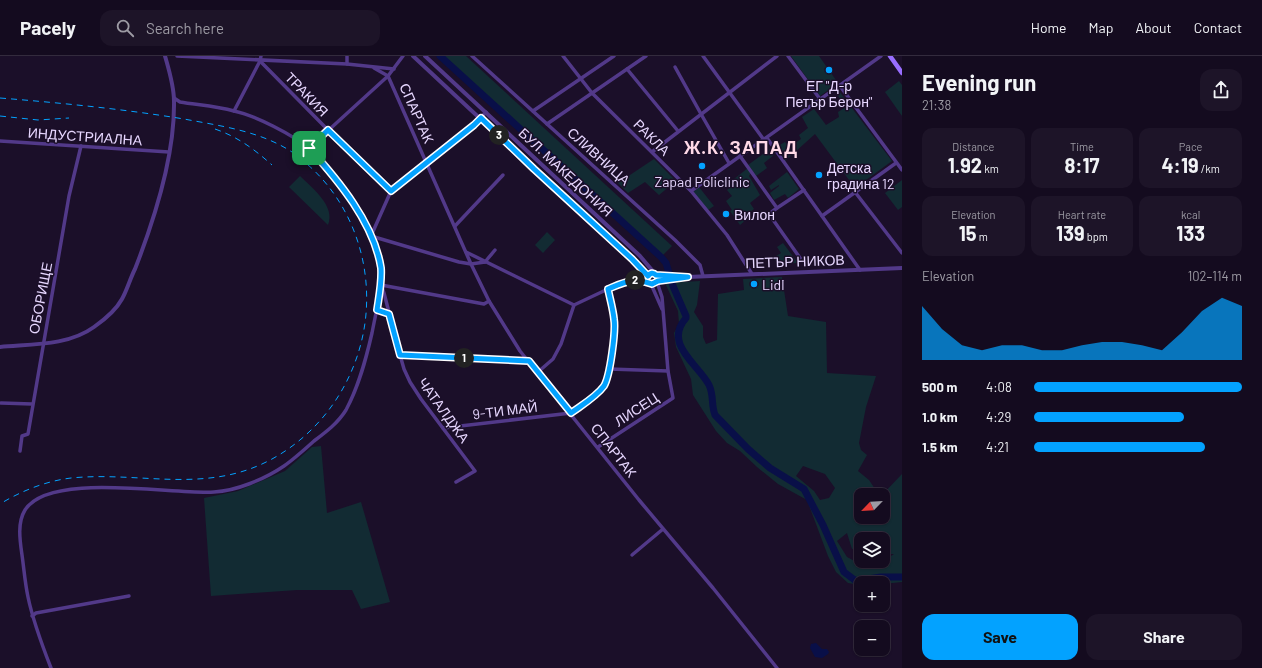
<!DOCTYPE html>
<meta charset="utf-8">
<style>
body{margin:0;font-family:Barlow,sans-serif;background:#1d1428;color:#f1f3f6;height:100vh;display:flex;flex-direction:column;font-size:15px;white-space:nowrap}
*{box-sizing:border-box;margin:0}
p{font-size:13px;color:#9d9ba4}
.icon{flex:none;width:22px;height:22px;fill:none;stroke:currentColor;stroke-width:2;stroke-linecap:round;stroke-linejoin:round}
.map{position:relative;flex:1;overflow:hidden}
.sheet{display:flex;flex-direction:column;background:#140b1f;width:360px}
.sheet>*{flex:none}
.needle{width:26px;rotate:245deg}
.controls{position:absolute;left:854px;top:432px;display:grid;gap:8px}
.controls a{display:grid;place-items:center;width:36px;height:36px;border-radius:8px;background:#140b1f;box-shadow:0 1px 3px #0004,0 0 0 1px #332b3d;font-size:20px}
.pin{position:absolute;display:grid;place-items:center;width:34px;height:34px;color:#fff;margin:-17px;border-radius:8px;box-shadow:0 2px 6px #0006}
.km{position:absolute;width:20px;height:20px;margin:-10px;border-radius:50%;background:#222;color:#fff;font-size:11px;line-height:20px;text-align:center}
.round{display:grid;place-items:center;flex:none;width:42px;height:42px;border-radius:12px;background:#1d1428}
.summary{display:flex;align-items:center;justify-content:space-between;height:68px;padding:0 20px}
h1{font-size:22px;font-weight:700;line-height:30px}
.figures{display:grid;grid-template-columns:repeat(3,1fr);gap:6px;height:68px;padding:4px 20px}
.figures div{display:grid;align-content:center;border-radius:10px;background:#1d1428;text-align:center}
.figures b{font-size:20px;font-weight:700}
.figures small{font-size:11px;font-weight:400}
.figures p{font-size:11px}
.chart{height:112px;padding:8px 20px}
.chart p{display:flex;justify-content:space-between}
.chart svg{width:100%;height:72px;margin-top:4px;fill:#03a2ff;opacity:.7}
.button{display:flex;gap:8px;margin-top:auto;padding:8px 20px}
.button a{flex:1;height:46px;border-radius:12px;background:#03a2ff;color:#111;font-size:16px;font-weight:700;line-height:46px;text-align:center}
.button a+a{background:#1d1428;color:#f1f3f6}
ul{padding:0 20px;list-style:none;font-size:13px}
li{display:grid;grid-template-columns:64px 48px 1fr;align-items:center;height:30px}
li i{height:10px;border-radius:5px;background:#03a2ff}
header{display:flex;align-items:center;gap:24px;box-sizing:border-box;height:56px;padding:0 20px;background:#140b1f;border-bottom:1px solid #332b3d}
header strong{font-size:19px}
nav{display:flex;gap:22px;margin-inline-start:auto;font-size:14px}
.search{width:280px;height:36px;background:#1d1428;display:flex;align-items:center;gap:10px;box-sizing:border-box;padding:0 14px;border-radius:12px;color:#9d9ba4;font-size:15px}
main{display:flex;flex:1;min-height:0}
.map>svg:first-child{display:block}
.green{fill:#122b33;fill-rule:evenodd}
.water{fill:#090f48}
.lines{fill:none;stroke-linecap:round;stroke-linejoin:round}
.river{stroke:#090f48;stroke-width:7}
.minor{stroke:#523989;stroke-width:3.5}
.tertiary{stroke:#523989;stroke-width:4}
.secondary{stroke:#996eff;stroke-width:4.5}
.rail{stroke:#03a2ff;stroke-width:1;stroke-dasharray:6 5;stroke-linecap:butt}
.route-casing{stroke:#fff;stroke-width:8}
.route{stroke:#03a2ff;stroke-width:5}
.poi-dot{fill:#03a2ff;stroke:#1b0f29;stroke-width:1.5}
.labels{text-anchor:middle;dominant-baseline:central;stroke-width:3;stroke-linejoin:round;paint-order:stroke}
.poi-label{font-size:14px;fill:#e7d7ff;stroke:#1b0f29;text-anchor:start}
.street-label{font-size:14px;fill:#e7d7ff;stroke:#1b0f29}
.district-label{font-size:18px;font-weight:bold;letter-spacing:1px;fill:#ffd9e7;stroke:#1b0f29}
</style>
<header>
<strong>Pacely</strong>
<div class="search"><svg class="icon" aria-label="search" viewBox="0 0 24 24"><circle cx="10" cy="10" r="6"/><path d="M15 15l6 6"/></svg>Search here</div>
<nav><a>Home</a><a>Map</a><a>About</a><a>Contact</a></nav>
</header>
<main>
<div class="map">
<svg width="902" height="612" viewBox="0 0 902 612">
<rect width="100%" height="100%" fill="#1b0f29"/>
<!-- green -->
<g class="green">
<path d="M440 0H466L672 190 661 201Z"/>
<path d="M791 0H819L838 27 820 40Z"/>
<path d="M899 25 902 29V60L885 36Z"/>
<path d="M839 35 892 105 855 132 815 78 785 105 776 91 785 86 789 91 801 83 799 79 808 72 802 61 814 53 826 69 839 61 838 56 846 51 836 37Z"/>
<path d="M770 93 774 99 764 107 767 112 756 120 748 109Z"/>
<path d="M654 103 676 125 659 139 645 126 628 137 618 127Z"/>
<path d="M748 112 751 117 749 120 760 139 750 147 754 153 745 160 747 163 740 169 730 155 732 154 726 145 732 140 727 134 736 127 734 123Z"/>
<path d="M787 116 799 133 788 142 785 138 774 144 770 137 779 130V129L771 134 769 130Z"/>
<path d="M300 120C312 132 336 150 328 169L289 131Z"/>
<path d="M902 124V151L898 154 885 137Z"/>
<path d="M699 131 714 150 708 154 693 136Z"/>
<path d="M547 176 555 184 543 197 535 189Z"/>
<path d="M783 187 798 207 778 208 773 202 781 197 777 191Z"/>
<path d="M782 221 788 260 826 266 827 317 876 320 866 351 859 387 861 394 867 399 858 415 869 424 879 439H861V461H883L882 439 902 418V526L883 528V527H861V529L848 527 836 516 828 500 807 444 778 428 757 411 740 395 727 387 716 375 693 339 691 323 676 291 674 277 679 268 678 255 665 227 700 225 697 249 694 256 703 270V281L706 288 717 284 718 238 744 234 743 223ZM803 410 825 418 835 432 829 442 820 444 814 435 796 420ZM847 477 852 493 861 491V483H883V498H894L883 505 877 507 862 509 847 501 837 485Z"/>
<path d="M321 390 327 457 361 446 390 546 361 553 352 534H297L211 540 204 442 238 435 285 415 312 391Z"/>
</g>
<!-- water -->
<path class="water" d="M816 587 822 593H827L829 596 828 598 822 602 815 601 810 592 811 588Z"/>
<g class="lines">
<!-- river -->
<path class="river" d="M440 0 661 201 666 207 673 230 686 260V262C663 288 698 308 709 329 714 339 711 349 715 359L748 393 770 412 804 433 823 469 844 516 856 525 881 521H902"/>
<!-- minor -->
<g class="minor">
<path d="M177 0 347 8 394 13"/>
<path d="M347 0V8"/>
<path d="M472 0 675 184 700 209 703 220"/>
<path d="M563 0 592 37 691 135 727 179 752 218"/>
<path d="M703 0 764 84"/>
<path d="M788 0 820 43"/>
<path d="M260 5 328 74 391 135"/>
<path d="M675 11 701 58 729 107"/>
<path d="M374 12 388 20"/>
<path d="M627 13 678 75"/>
<path d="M388 20 471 208 489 245 520 295 639 444 713 532 777 612"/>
<path d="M840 30 902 114"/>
<path d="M174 42 180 46C198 49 216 50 234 55 254 59 294 79 309 93 331 113 362 157 373 184 376 192 379 202 380 211 382 221 380 227 384 237L400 299 404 313 410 326 421 343 475 415 456 426"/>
<path d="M234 55 260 5 261 0"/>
<path d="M533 55 614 0"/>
<path d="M547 68 646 0"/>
<path d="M767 82 860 214"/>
<path d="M0 85 169 96"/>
<path d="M309 92 388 20 403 0"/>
<path d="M652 96 777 0"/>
<path d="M740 100 777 152 769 158 800 202"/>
<path d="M691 135 881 0"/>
<path d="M855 136 902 197"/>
<path d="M777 152 804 134"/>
<path d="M822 160 896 107"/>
<path d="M455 170 503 119"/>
<path d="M466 196 574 249"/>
<path d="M485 206 471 208 459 206 371 180 391 135 474 69 486 56"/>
<path d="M485 206 495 194"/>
<path d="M651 228 662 253"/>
<path d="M381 229 484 248 489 245"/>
<path d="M574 249 608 233 628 225 647 222"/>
<path d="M377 254 389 258"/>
<path d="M400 299 529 305"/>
<path d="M609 313 668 315"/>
<path d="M538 316 553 303 561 288 574 249"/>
<path d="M1 347 32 348"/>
<path d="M443 372 571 357 595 340 604 330 607 324 611 303 614 264 608 233"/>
<path d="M598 391 673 342 668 315 662 241 657 226"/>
<path d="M20 395 22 380 28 378 69 140 81 90"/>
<path d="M632 499 663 473"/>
<path d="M32 560 36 557 129 540"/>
<path d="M51 612C42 589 33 565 28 541 25 527 24 513 22 499 20 485 17 467 25 454 49 415 173 439 214 436 236 435 265 423 284 410 294 403 304 394 314 385 326 376 338 367 346 354 359 330 366 303 372 277 375 261 379 245 381 229"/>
</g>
<!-- tertiary -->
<g class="tertiary">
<path d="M413 0 534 113 633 203 648 221"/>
<path d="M425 0 640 200 657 220V226L651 228 647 224 648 221 652 217 655 218"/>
<path d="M640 213 641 218 640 223"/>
<path d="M656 219 680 220"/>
<path d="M657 225 688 221 902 212"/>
<path d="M0 291C31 288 68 290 94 271 104 264 116 254 122 243 127 234 130 223 135 213 155 162 175 99 174 45 174 30 169 14 165 0"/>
</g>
<!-- secondary -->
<path class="secondary" d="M890 0 902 17"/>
<!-- rail -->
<g class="rail">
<path d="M0 42C62 47 123 53 184 63 221 70 260 75 292 96 298 99 302 104 307 108 352 147 373 208 365 267 357 324 323 375 272 403 206 439 141 415 71 422 46 425 21 435 0 448"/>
<path d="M0 60 38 64 69 62"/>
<path d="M215 73C238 81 254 93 272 109"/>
</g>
</g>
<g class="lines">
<defs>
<path id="route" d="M481 62 534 113 632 203 648 220C650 217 653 216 656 219L688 221 658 225 652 228C634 221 625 226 608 233 610 243 613 253 614 263 616 275 610 320 604 330 596 341 582 349 571 357L529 305 400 299 389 258 377 254C379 240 382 226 381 212 374 167 338 124 309 92L328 74 391 135 474 69Z"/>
</defs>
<!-- route casing -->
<use href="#route" class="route-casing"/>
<!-- route -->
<use href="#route" class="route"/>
</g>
<!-- markers -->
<g class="poi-dot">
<circle cx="829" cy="14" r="4"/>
<circle cx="702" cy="110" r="4"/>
<circle cx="819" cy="119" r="4"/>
<circle cx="726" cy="158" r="4"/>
<circle cx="754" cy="228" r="4"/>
</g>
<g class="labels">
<!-- poi labels -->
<g class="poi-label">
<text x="829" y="29" text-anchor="middle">ЕГ "Д-р<tspan x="829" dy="16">Петър Берон"</tspan></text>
<text x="827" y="111">Детска<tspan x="827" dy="16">градина 12</tspan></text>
<text x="702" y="125" text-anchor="middle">Zapad Policlinic</text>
<text x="734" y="158">Вилон</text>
<text x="762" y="228">Lidl</text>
</g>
<!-- street labels -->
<g class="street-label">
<text transform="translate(307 38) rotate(46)">ТРАКИЯ</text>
<text transform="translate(417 57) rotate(66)">СПАРТАК</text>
<text transform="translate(85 80) rotate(4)">ИНДУСТРИАЛНА</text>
<text transform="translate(652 81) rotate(45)">РАКЛА</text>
<text transform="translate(599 100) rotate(42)">СЛИВНИЦА</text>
<text transform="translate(566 116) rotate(43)">БУЛ. МАКЕДОНИЯ</text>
<text transform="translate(795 205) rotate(-2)">ПЕТЪР НИКОВ</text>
<text transform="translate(40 242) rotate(-79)">ОБОРИЩЕ</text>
<text transform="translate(636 353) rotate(-33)">ЛИСЕЦ</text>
<text transform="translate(444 354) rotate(54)">ЧАТАЛДЖА</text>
<text transform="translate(505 354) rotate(-7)">9-ТИ МАЙ</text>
<text transform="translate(614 394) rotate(52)">СПАРТАК</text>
</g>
<!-- district labels -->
<g class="district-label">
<text x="741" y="91">Ж.К. ЗАПАД</text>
</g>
</g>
</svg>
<div class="controls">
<a><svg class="needle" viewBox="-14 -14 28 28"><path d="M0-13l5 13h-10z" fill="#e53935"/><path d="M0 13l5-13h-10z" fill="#9d9ba4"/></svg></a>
<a><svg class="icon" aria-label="layers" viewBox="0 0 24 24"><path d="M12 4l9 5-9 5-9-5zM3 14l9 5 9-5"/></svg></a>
<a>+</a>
<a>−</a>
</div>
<div class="pin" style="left:309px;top:92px;background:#1e9e55"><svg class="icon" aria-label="arrive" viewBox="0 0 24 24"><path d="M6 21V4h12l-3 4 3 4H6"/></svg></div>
<b class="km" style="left:464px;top:302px">1</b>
<b class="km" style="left:635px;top:224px">2</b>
<b class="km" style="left:499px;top:79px">3</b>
</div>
<section class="sheet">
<div class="summary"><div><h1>Evening run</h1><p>21:38</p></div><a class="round"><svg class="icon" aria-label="share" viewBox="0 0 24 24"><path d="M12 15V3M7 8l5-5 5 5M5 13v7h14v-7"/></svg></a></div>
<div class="figures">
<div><p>Distance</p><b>1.92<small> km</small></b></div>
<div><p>Time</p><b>8:17</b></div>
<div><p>Pace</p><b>4:19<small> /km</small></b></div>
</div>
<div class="figures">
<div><p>Elevation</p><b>15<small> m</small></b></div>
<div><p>Heart rate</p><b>139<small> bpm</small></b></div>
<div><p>kcal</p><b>133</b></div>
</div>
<div class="chart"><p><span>Elevation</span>102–114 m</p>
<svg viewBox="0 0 160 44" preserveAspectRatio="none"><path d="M0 44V11L10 25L20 35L30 38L40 35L50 35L60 38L70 38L80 35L90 33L100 33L110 35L120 38L130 27L140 14L150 6L160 11V44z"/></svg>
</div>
<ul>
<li><b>500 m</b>4:08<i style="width:100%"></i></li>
<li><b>1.0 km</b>4:29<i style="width:72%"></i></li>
<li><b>1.5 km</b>4:21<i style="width:82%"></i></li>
</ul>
<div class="button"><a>Save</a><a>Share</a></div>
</section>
</main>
